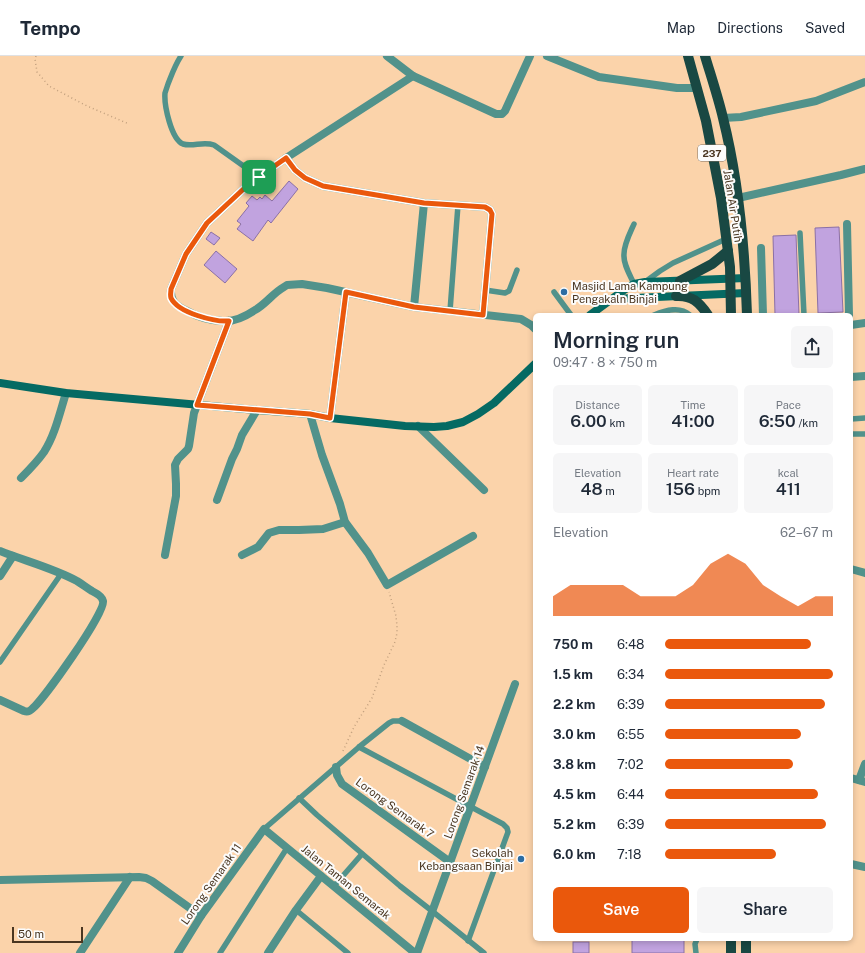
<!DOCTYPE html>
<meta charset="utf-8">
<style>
body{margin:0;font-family:"Public Sans",sans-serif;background:#f6f6f7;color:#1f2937;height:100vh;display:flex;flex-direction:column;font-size:15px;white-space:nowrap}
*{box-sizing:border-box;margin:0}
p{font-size:13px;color:#747a83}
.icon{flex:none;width:22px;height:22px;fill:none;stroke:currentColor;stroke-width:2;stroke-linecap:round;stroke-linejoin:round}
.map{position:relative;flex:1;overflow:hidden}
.panel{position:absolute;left:533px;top:257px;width:320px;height:628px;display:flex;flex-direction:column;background:#fff;border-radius:6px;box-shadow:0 2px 6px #0003}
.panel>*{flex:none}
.scale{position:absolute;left:12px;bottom:10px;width:71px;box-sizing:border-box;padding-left:4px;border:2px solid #4a3621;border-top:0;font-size:11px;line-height:14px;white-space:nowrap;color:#4a3621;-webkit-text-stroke:3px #fcfcfc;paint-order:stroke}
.pin{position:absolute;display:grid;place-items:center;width:34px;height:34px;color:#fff;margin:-17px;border-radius:8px;box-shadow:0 2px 6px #0006}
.round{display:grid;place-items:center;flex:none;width:42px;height:42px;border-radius:6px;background:#f6f6f7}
.headline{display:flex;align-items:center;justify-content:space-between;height:68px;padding:0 20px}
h1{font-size:22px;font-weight:600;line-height:30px}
.figures{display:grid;grid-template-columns:repeat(3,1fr);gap:6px;height:68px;padding:4px 20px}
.figures div{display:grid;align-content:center;border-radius:6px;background:#f6f6f7;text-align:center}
.figures b{font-size:17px;font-weight:600}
.figures small{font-size:11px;font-weight:400}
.figures p{font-size:11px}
.chart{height:112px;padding:8px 20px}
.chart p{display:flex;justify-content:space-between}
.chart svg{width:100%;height:72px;margin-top:4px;fill:#ea580c;opacity:.7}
.button{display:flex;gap:8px;margin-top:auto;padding:8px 20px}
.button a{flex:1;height:46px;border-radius:6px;background:#ea580c;color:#fff;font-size:16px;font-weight:600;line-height:46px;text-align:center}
.button a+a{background:#f6f6f7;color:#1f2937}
ul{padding:0 20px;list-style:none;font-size:13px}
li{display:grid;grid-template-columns:64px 48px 1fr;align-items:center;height:30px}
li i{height:10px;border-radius:5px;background:#ea580c}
header{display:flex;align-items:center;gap:24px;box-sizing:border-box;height:56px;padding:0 20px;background:#fff;border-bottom:1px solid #e0e1e3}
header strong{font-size:19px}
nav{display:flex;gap:22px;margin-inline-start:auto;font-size:14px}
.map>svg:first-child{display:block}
.building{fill:#c1a3df;stroke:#8b70a6}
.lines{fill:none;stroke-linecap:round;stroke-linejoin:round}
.path{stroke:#c2a07e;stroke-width:1.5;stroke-dasharray:1 3;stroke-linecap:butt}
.lane{stroke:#51928b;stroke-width:5.5}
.street{stroke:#51928b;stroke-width:8}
.secondary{stroke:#056a63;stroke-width:8}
.primary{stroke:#194843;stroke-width:10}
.route-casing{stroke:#fff;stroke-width:8}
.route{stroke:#ea580c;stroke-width:5}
.poi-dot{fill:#2c6da3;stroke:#fcfcfc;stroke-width:1.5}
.labels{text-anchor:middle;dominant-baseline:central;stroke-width:4;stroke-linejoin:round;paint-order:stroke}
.shield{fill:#fcfcfc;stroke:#7f7163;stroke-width:1}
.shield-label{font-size:10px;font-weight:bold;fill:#4a3621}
.street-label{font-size:11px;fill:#4a3621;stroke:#fcfcfc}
.poi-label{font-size:11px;fill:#4a3621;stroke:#fcfcfc;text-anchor:start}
</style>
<header>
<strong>Tempo</strong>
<nav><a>Map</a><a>Directions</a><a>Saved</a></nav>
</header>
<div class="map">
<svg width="865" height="897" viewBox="0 0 865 897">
<rect width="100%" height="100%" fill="#fbd3aa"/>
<!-- building -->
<g class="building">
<path d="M289 125 298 133 271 167 268 164 253 185 237 173 241 168 237 165 249 150 246 147 252 140 257 144 260 141 262 143 265 139 272 145Z"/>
<path d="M839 171 843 256 818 257 815 172Z"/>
<path d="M211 176 220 182 214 189 206 183Z"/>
<path d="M796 179 799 259H775L773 180Z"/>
<path d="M216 195 237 213 225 227 204 209Z"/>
<rect x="632" y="883" width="52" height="14"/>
<rect x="573" y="886" width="16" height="11"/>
</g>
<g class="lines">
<!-- path -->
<g class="path">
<path d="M36 0 35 3 37 16 49 30 87 50 129 68"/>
<path d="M343 695 354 671 372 642 384 609 395 586 397 577V570L396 560 389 536"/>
</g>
<!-- lane -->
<g class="lane">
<path d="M181 0C175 9 172 18 168 28 167 31 166 34 165 37 164 49 171 83 183 88 193 91 203 85 214 89L259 121"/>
<path d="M634 168C630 177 624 188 624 198 623 208 630 219 634 228"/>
<path d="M800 177 804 259"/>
<path d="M645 226 660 215 673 207 726 183"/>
<path d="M485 234 505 237 509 235 517 214"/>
<path d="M554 236 571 259"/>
<path d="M450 255 458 149"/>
<path d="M654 259C666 254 680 250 690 259"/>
<path d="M851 363 865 362"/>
<path d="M851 378H865"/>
<path d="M0 606 61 518"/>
<path d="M359 691 503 768 507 772 508 776 468 885"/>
<path d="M299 742 317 759 400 830 432 855 484 897"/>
<path d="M264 773 359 691 389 667 393 665H402"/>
<path d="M334 830 362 798"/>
<path d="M296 854 348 897"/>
<path d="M220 897 287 792"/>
<path d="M696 897 695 888 697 883"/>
</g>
<!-- street -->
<g class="street">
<path d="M387 0 413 20 286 102 250 127 207 167 186 198 171 233C170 244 175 249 185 254 196 260 211 265 223 265 234 266 246 260 255 254 266 248 273 237 284 231L287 229 302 228 327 232 414 251 521 263 531 269 535 273"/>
<path d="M547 0 599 21 663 30 677 32H697"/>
<path d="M413 20 496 58H502L505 55 530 0"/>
<path d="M723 62 741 61 816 45 865 26"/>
<path d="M286 102 295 114 305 122 323 130 424 147 485 151 490 154 492 158 483 259"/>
<path d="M738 142 841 119 865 113"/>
<path d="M847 168 849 259"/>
<path d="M761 192 763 259"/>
<path d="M414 251 424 147"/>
<path d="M851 269 865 267"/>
<path d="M851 321 865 320"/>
<path d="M310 358 322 399 340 448 345 466 368 497 387 529 473 480"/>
<path d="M330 362 346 236"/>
<path d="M418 370 484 434"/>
<path d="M21 422C29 414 37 406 44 396 55 379 60 356 66 337"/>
<path d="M217 444 232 403 237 393 242 379 257 354"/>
<path d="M0 495C25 505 53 512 77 525 82 528 87 532 92 535 96 537 102 540 103 545 106 556 44 643 32 653 29 656 27 656 24 655L0 644"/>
<path d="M165 499 176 440V428L175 409 178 403 188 393 189 390 194 357 229 265"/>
<path d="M242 499 258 491 269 477 279 474H299L323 473 345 466"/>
<path d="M851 513 865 517"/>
<path d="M0 520 13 500"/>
<path d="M402 665 485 711"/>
<path d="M336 711 337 719 342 728 450 806"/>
<path d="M851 722 865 726"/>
<path d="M859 724 865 708"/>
<path d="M851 808 865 811"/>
<path d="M0 824 139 821 146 822 152 825 201 860"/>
<path d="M80 897 130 821"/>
<path d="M178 897 201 860 264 773 415 897"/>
<path d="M268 897 296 854 321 820"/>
<path d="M417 897 515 628"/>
</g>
<!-- secondary -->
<g class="secondary">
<path d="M612 243 746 237"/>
<path d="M590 259 624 234 634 228 645 226 746 222"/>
<path d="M0 327 66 337 257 354 310 358 330 362 405 370 434 371 447 370 463 366 478 358 494 347 535 308"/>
</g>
<!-- primary -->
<g class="primary">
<path d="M688 0 706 65 721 142 730 211 731 259"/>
<path d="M705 0C711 20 718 41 723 62 739 126 745 193 747 259"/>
<path d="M680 225 712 208 728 195"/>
<path d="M676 240C692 239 699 246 708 259"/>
<path d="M731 883V897"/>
<path d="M746 883V897"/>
</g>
</g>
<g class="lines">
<defs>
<path id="route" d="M286 102 295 114 305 122 323 130 424 147 485 151 490 154 492 158 483 259 414 251 346 236 330 362 310 358 197 349 229 265C215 266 178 257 171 242 170 239 171 236 171 233L186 198 207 167 250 127Z"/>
</defs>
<!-- route casing -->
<use href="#route" class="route-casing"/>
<!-- route -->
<use href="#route" class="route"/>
</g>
<!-- markers -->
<g class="poi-dot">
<circle cx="564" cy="236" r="4"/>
<circle cx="521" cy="803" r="4"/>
</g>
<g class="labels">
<!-- shield labels -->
<rect class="shield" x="698" y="89" width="28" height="16" rx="3"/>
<g class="shield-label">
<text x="712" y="97">237</text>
</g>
<!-- street labels -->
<g class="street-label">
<text transform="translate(733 150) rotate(81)">Jalan Air Putih</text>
<text transform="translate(464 736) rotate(-70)">Lorong Semarak 14</text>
<text transform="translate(395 752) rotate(36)">Lorong Semarak 7</text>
<text transform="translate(346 826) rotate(39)">Jalan Taman Semarak</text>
<text transform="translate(211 828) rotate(-55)">Lorong Semarak 11</text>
</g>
<!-- poi labels -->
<g class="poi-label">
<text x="572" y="230">Masjid Lama Kampung<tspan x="572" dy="13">Pengakaln Binjai</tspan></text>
<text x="513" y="797" text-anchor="end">Sekolah<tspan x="513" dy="13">Kebangsaan Binjai</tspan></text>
</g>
</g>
</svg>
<div class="scale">50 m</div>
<div class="pin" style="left:259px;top:121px;background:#1e9e55"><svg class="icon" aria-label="arrive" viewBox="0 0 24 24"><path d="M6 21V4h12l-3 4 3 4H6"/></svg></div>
<section class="panel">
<div class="headline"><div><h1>Morning run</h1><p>09:47 · 8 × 750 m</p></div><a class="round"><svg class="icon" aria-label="share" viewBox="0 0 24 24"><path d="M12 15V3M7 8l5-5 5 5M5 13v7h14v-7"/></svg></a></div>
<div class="figures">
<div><p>Distance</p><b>6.00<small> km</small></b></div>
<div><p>Time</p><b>41:00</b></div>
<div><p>Pace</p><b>6:50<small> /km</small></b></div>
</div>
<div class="figures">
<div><p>Elevation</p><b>48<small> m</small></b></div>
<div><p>Heart rate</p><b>156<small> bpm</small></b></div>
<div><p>kcal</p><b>411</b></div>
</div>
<div class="chart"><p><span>Elevation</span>62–67 m</p>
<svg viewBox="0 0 160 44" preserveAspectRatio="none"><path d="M0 44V32L10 25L20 25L30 25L40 25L50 32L60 32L70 32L80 25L90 12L100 6L110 12L120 25L130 32L140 38L150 32L160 32V44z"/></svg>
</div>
<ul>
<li><b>750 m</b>6:48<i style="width:87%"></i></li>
<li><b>1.5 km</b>6:34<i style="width:100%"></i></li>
<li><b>2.2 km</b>6:39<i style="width:95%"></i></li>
<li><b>3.0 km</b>6:55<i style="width:81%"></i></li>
<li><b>3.8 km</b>7:02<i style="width:76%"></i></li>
<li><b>4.5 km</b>6:44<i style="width:91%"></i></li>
<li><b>5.2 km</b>6:39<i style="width:96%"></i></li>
<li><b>6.0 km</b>7:18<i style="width:66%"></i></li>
</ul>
<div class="button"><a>Save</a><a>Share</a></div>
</section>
</div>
